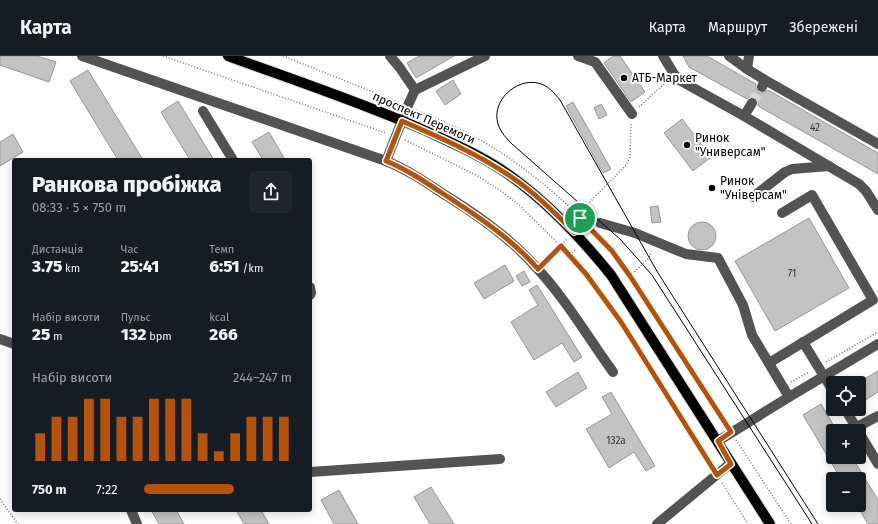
<!DOCTYPE html>
<html lang="uk">
<meta charset="utf-8">
<style>
body{margin:0;font-family:"Fira Sans",sans-serif;background:#20242c;color:#f1f3f6;height:100vh;display:flex;flex-direction:column;font-size:15px;white-space:nowrap}
*{box-sizing:border-box;margin:0}
p{font-size:13px;color:#9ea1a6}
.icon{flex:none;width:22px;height:22px;fill:none;stroke:currentColor;stroke-width:2;stroke-linecap:round;stroke-linejoin:round}
.map{position:relative;flex:1;overflow:hidden}
.panel{position:absolute;left:12px;top:102px;width:300px;height:354px;display:flex;flex-direction:column;background:#171b24;border-radius:4px;box-shadow:0 2px 10px #0003}
.panel>*{flex:none}
.buttons{position:absolute;left:826px;top:320px;display:grid;gap:8px}
.buttons a{display:grid;place-items:center;width:40px;height:40px;border-radius:4px;background:#171b24;box-shadow:0 2px 10px #0003;font-size:20px}
.pin{position:absolute;display:grid;place-items:center;width:34px;height:34px;color:#fff;margin:-17px;border:2px solid #fff;border-radius:50%;box-shadow:0 1px 4px #0007}
.round{display:grid;place-items:center;flex:none;width:42px;height:42px;border-radius:4px;background:#20242c}
.summary{display:flex;align-items:center;justify-content:space-between;height:68px;padding:0 20px}
h1{font-size:22px;font-weight:800;line-height:30px}
.figures{display:grid;grid-template-columns:repeat(3,1fr);gap:6px;height:68px;padding:4px 20px}
.figures div{display:grid;align-content:center}
.figures b{font-size:17px;font-weight:800}
.figures small{font-size:11px;font-weight:400}
.figures p{font-size:11px}
.chart{height:112px;padding:8px 20px}
.chart p{display:flex;justify-content:space-between}
.chart svg{width:100%;height:72px;margin-top:4px;stroke:#b45309;stroke-width:6}
ul{padding:0 20px;list-style:none;font-size:13px}
li{display:grid;grid-template-columns:64px 48px 1fr;align-items:center;height:30px}
li i{height:10px;border-radius:5px;background:#b45309}
header{display:flex;align-items:center;gap:24px;box-sizing:border-box;height:56px;padding:0 20px;background:#171b24;border-bottom:1px solid #363941}
header strong{font-size:19px}
nav{display:flex;gap:22px;margin-inline-start:auto;font-size:14px}
.map>svg:first-child{display:block}
.building{fill:#c3c3c3;stroke:#979797}
.lines{fill:none;stroke-linecap:round;stroke-linejoin:round}
.minor-tunnel{stroke:#d9d9d9;stroke-width:10;stroke-dasharray:10 5;stroke-linecap:butt}
.major-casing{stroke:#dbdbdb;stroke-width:12}
.path{stroke:#757575;stroke-width:1.5;stroke-dasharray:1 2;stroke-linecap:butt}
.minor{stroke:#535353;stroke-width:10}
.major{stroke:#000;stroke-width:10}
.tram{stroke:#000;stroke-width:1}
.route-casing{stroke:#fff;stroke-width:8}
.route{stroke:#b45309;stroke-width:5}
.poi-dot{fill:#000;stroke:#fff;stroke-width:1.5}
.labels{text-anchor:middle;dominant-baseline:central;stroke-width:4;stroke-linejoin:round;paint-order:stroke}
.number-label{font-size:10px;fill:#313131}
.poi-label{font-size:12px;fill:#000;stroke:#fff;text-anchor:start}
.street-label{font-size:12px;fill:#000;stroke:#fff}
</style>
<header>
<strong>Карта</strong>
<nav><a>Карта</a><a>Маршрут</a><a>Збережені</a></nav>
</header>
<div class="map">
<svg width="878" height="468" viewBox="0 0 878 468">
<rect width="100%" height="100%" fill="#fff"/>
<!-- building -->
<g class="building">
<path d="M0 0H37L56 6 49 26 0 9Z"/>
<path d="M419 0H454L416 22 407 7Z"/>
<path d="M613 0H620L645 36 631 46 604 7Z"/>
<path d="M683 0H707L756 28V32L759 37H763L768 34 878 97V118L758 50V44L755 41H749L747 43 689 11Z"/>
<path d="M88 14 143 104H118L70 25Z"/>
<path d="M453 24 461 38 445 49 436 35Z"/>
<path d="M178 45 214 104H190L161 56Z"/>
<path d="M573 46 611 113 603 117 566 50Z"/>
<path d="M601 48 607 59 599 63 594 52Z"/>
<path d="M682 63 711 101 693 115 664 77Z"/>
<path d="M269 76 285 104H263L252 86Z"/>
<path d="M13 78 23 96 0 110V86Z"/>
<path d="M658 150 661 166 652 167 650 151Z"/>
<path d="M809 162 849 232 775 275 735 205Z"/>
<circle cx="702" cy="180" r="14"/>
<path d="M505 209 514 225 484 243 474 227Z"/>
<path d="M524 215 530 226 522 230 516 220Z"/>
<path d="M537 229 582 301 574 306 562 287 534 304 511 266 538 249 529 234Z"/>
<path d="M878 315V336L859 348V326Z"/>
<path d="M578 316 587 332 556 351 546 336Z"/>
<path d="M611 336 655 410 646 415 634 396 609 412 586 373 612 358 602 341Z"/>
<path d="M821 348 837 375H833V401H852L878 444V468H868L859 453V423H841L803 359Z"/>
<path d="M431 431 454 468H430L414 441Z"/>
<path d="M339 434 358 468H334L321 444Z"/>
<path d="M151 454H176L184 468H159Z"/>
<path d="M236 454H261L269 468H244Z"/>
</g>
<g class="lines">
<!-- minor-tunnel -->
<path class="minor-tunnel" d="M752 47 762 31"/>
<defs>
<path id="major" d="M228 0C294 24 360 46 424 74 454 88 485 101 512 121 549 148 582 183 611 219L770 468"/>
</defs>
<!-- major casing -->
<use href="#major" class="major-casing"/>
<!-- path -->
<g class="path">
<path d="M163 0 386 77"/>
<path d="M283 0 398 46"/>
<path d="M639 51 667 25"/>
<path d="M416 54C433 61 450 68 466 76 521 105 571 148 611 194 628 213 640 236 654 257 678 294 702 332 727 369"/>
<path d="M405 84 476 119 501 135 520 150 570 199 597 233 621 266 712 411"/>
<path d="M578 167 584 152 626 109 630 101 631 68"/>
<path d="M570 199 576 193"/>
<path d="M545 206 567 183"/>
<path d="M630 220 649 202 651 195"/>
<path d="M826 306 878 276"/>
<path d="M791 326 809 316"/>
<path d="M736 384 791 468"/>
<path d="M722 427 748 468"/>
<path d="M0 443 18 468"/>
</g>
<!-- minor -->
<g class="minor">
<path d="M82 0 386 105C406 113 424 125 442 137 474 157 507 179 533 208 564 240 587 280 613 316"/>
<path d="M390 0 400 12 415 34"/>
<path d="M578 0 595 6 632 58"/>
<path d="M663 0 674 18 679 24 744 60 859 128 866 135 878 154"/>
<path d="M729 0 747 13"/>
<path d="M749 0 747 13 765 24 762 31"/>
<path d="M765 24 878 88"/>
<path d="M203 55 233 104"/>
<path d="M744 60 752 47"/>
<path d="M386 105 409 47 415 34 485 0"/>
<path d="M753 141 785 116 792 113 829 110"/>
<path d="M600 167 635 177 686 198 718 202 743 249 752 279 789 341"/>
<path d="M310 231 311 237 310 239"/>
<path d="M0 283 14 288"/>
<path d="M803 286 833 335"/>
<path d="M769 307 873 244 812 139 782 157"/>
<path d="M845 353 878 408"/>
<path d="M857 371 878 360"/>
<path d="M718 385 789 341 878 288"/>
<path d="M310 416 500 403"/>
<path d="M131 454 137 468"/>
<path d="M657 468 731 407"/>
</g>
<!-- major -->
<use href="#major" class="major"/>
<!-- tram -->
<path class="tram" d="M812 468 652 219 620 183 512 88C507 83 501 77 498 68 491 45 516 22 538 27 548 29 554 37 560 44L658 217 818 468"/>
</g>
<g class="lines">
<defs>
<path id="route" d="M402 65C439 81 476 97 510 120 534 136 554 156 574 176L580 162 612 195 630 220 731 376 718 385 731 408 717 419 621 266 586 218 561 190 538 213C511 182 476 159 442 137 424 125 406 113 386 105Z"/>
</defs>
<!-- route casing -->
<use href="#route" class="route-casing"/>
<!-- route -->
<use href="#route" class="route"/>
</g>
<!-- markers -->
<g class="poi-dot">
<circle cx="624" cy="22" r="4"/>
<circle cx="687" cy="89" r="4"/>
<circle cx="712" cy="132" r="4"/>
</g>
<g class="labels">
<!-- number labels -->
<g class="number-label">
<text x="815" y="72">42</text>
<text x="792" y="218">71</text>
<text x="616" y="385">132а</text>
</g>
<!-- poi labels -->
<g class="poi-label">
<text x="632" y="22">АТБ-Маркет</text>
<text x="695" y="82">Ринок<tspan x="695" dy="14">"Универсам"</tspan></text>
<text x="720" y="125">Ринок<tspan x="720" dy="14">"Універсам"</tspan></text>
</g>
<!-- street labels -->
<g class="street-label">
<text transform="translate(424 62) rotate(24)">проспект Перемоги</text>
</g>
</g>
</svg>
<div class="buttons">
<a><svg class="icon" aria-label="locate" viewBox="0 0 24 24"><circle cx="12" cy="12" r="6"/><path d="M12 2v4M12 18v4M2 12h4M18 12h4"/></svg></a>
<a>+</a>
<a>−</a>
</div>
<div class="pin" style="left:580px;top:162px;background:#1e9e55"><svg class="icon" aria-label="arrive" viewBox="0 0 24 24"><path d="M6 21V4h12l-3 4 3 4H6"/></svg></div>
<section class="panel">
<div class="summary"><div><h1>Ранкова пробіжка</h1><p>08:33 · 5 × 750 m</p></div><a class="round"><svg class="icon" aria-label="share" viewBox="0 0 24 24"><path d="M12 15V3M7 8l5-5 5 5M5 13v7h14v-7"/></svg></a></div>
<div class="figures">
<div><p>Дистанція</p><b>3.75<small> km</small></b></div>
<div><p>Час</p><b>25:41</b></div>
<div><p>Темп</p><b>6:51<small> /km</small></b></div>
</div>
<div class="figures">
<div><p>Набір висоти</p><b>25<small> m</small></b></div>
<div><p>Пульс</p><b>132<small> bpm</small></b></div>
<div><p>kcal</p><b>266</b></div>
</div>
<div class="chart"><p><span>Набір висоти</span>244–247 m</p>
<svg viewBox="0 0 160 44" preserveAspectRatio="none"><path d="M5 44V27M15 44V17M25 44V17M35 44V6M45 44V6M55 44V17M65 44V17M75 44V6M85 44V6M95 44V6M105 44V27M115 44V38M125 44V27M135 44V17M145 44V17M155 44V17"/></svg>
</div>
<ul>
<li><b>750 m</b>7:22<i style="width:61%"></i></li>
</ul>
</section>
</div>
